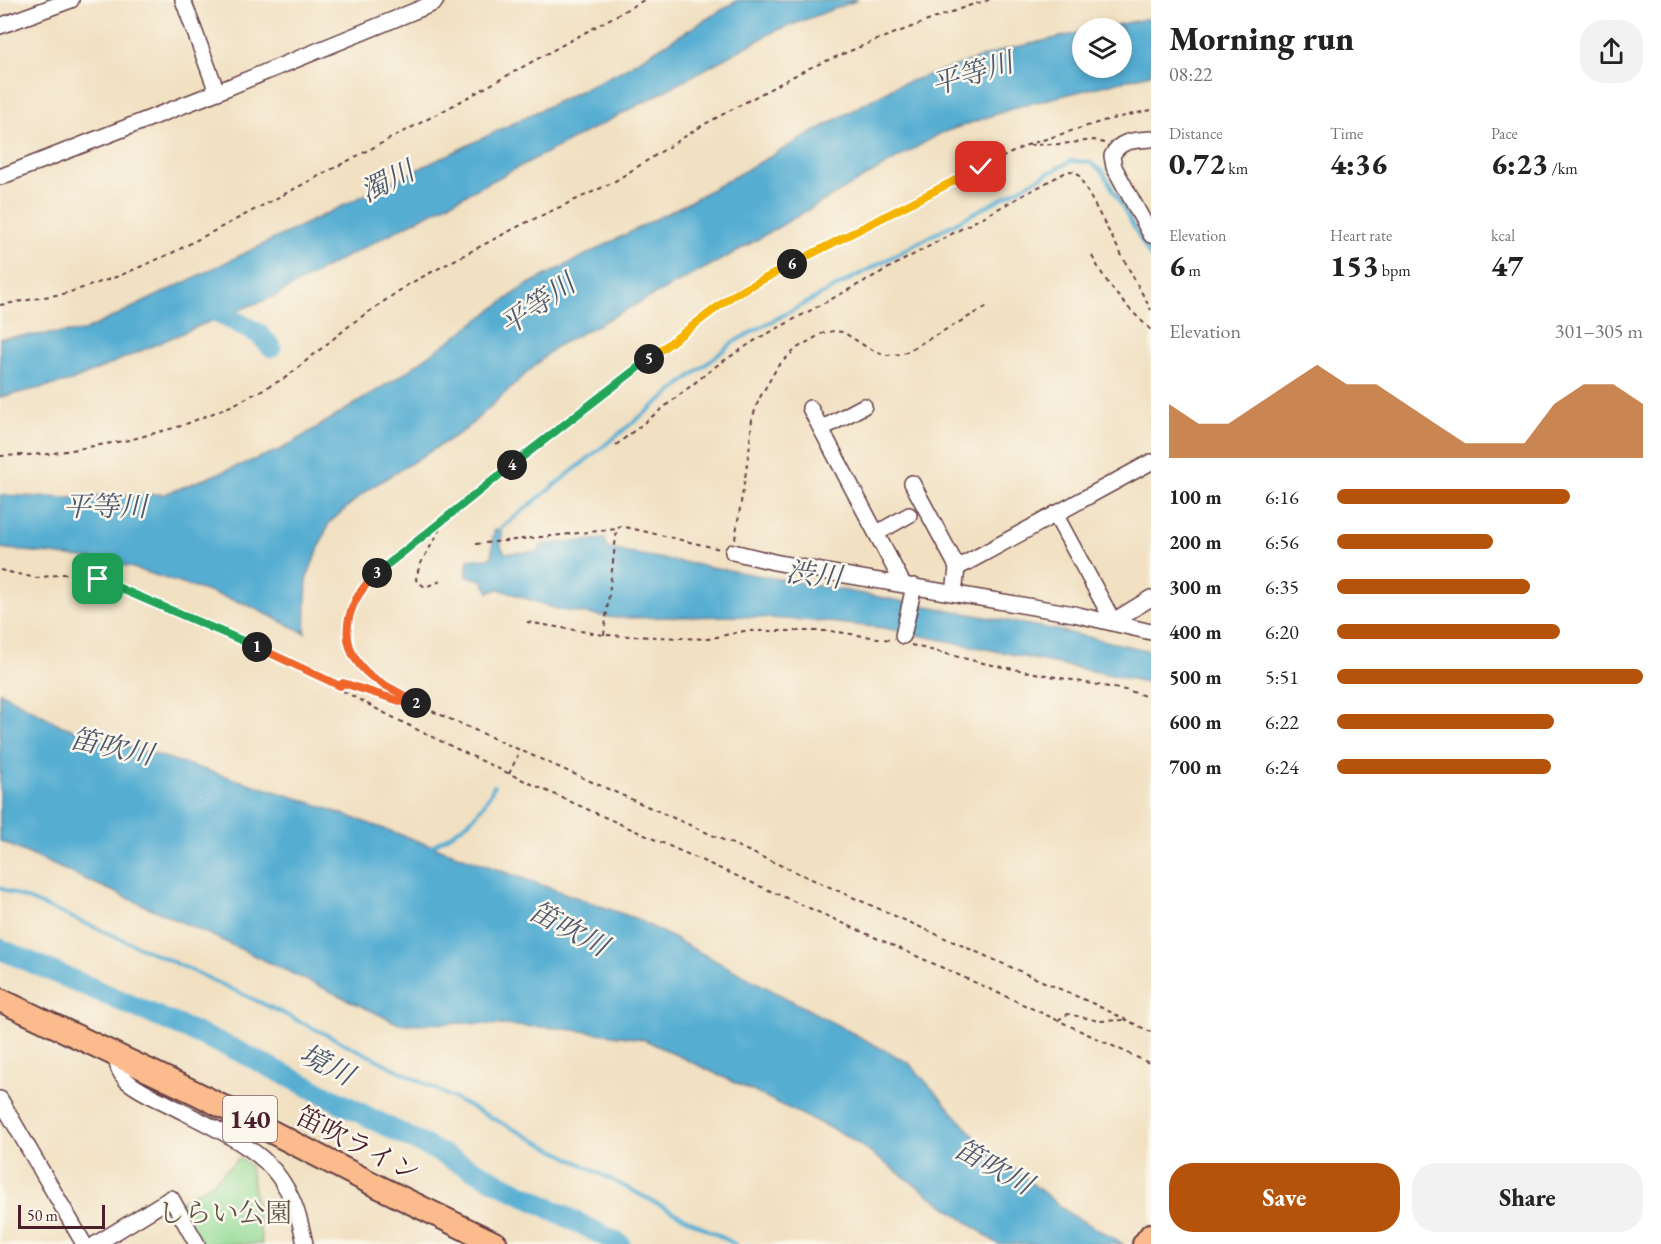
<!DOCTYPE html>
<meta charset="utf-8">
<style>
body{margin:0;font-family:"EB Garamond","Noto Serif JP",serif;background:#f2f2f2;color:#222;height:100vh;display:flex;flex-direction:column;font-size:22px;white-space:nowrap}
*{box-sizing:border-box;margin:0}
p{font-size:20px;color:#767676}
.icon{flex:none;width:33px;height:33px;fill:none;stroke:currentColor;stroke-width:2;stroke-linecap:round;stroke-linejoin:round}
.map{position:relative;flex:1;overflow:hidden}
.panel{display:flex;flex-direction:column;background:#fff;width:510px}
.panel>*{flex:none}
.buttons{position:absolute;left:1072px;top:18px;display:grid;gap:12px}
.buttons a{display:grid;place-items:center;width:60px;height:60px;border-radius:50%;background:#fff;box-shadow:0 3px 9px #0003;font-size:30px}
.scale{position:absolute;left:18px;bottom:15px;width:87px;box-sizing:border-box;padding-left:6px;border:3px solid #4a1f2b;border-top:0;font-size:16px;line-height:21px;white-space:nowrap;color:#4a1f2b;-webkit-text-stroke:4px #fbf7ec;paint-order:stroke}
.pin{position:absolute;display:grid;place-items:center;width:51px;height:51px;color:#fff;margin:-26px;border-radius:12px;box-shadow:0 3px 9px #0006}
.km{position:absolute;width:30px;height:30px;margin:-15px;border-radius:50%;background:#222;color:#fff;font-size:16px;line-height:30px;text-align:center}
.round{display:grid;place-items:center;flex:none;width:63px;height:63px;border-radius:24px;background:#f2f2f2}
.overview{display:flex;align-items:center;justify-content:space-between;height:102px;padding:0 18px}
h1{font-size:33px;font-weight:800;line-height:45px}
.figures{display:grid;grid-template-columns:repeat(3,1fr);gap:9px;height:102px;padding:6px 18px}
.figures div{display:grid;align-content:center}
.figures b{font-size:30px;font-weight:800}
.figures small{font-size:16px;font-weight:400}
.figures p{font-size:16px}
.chart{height:168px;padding:12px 18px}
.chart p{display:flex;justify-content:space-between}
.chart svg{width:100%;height:108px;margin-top:6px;fill:#b45309;opacity:.7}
.button{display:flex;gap:12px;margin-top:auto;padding:12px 18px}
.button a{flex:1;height:69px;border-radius:24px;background:#b45309;color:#fff;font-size:24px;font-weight:800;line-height:69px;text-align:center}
.button a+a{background:#f2f2f2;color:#222}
ul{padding:0 18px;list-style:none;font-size:20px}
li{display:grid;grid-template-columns:96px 72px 1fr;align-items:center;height:45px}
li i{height:15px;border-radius:8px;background:#b45309}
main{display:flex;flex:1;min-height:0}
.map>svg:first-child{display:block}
.green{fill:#93da94;stroke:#6e7c60;stroke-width:1.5}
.water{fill:#55add2;stroke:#50667e;stroke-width:1.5}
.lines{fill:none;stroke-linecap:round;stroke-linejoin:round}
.stream{stroke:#55add2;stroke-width:4}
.river{stroke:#55add2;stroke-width:21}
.minor-casing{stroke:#633c42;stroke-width:18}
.highway-casing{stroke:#633c42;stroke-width:26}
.path{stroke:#633c42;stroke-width:2;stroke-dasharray:4.5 4.5;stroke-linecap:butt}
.minor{stroke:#fff;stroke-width:15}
.highway{stroke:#fbbb8d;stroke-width:22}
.split-1-casing{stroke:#fff;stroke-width:12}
.split-2-casing{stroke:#fff;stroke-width:12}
.split-3-casing{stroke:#fff;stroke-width:12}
.split-4-casing{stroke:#fff;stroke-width:12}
.split-5-casing{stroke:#fff;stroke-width:12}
.split-6-casing{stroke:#fff;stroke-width:12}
.split-7-casing{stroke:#fff;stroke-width:12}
.split-8-casing{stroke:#fff;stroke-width:12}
.split-1{stroke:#22a559;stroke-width:8}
.split-2{stroke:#f0652b;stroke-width:8}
.split-3{stroke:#f0652b;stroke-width:8}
.split-4{stroke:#22a559;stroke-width:8}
.split-5{stroke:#22a559;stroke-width:8}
.split-6{stroke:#f5b400;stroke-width:8}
.split-7{stroke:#f5b400;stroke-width:8}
.split-8{stroke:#f5b400;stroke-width:8}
.labels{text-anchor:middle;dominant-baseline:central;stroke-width:5;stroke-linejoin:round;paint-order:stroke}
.shield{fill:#fbf7ec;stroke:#7f6065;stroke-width:1.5}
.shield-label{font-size:26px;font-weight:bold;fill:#4a1f2b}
.street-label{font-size:27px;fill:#4a1f2b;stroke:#fbf7ec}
.park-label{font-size:27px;fill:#60574a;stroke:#fbf7ec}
.water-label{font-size:28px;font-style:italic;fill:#4e586e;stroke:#fbf7ec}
</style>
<main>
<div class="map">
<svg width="1151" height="1244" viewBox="0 0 1151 1244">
<rect width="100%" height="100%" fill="#fbf7ec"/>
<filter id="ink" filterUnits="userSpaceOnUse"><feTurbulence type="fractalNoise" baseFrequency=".0167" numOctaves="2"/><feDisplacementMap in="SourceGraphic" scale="12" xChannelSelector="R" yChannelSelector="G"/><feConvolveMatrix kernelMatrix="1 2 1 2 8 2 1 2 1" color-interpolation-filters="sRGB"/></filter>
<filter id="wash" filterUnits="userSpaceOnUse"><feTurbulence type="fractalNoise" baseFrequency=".008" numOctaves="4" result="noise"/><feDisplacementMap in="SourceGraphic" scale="24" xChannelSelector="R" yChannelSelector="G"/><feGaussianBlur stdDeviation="1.35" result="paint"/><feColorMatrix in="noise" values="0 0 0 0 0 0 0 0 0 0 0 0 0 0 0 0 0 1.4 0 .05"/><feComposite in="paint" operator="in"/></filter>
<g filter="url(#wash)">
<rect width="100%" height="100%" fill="#f1e0c1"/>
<!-- green -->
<path class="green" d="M239 1158 250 1166 262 1244H184L188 1242 178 1203 211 1184Z"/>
<!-- water -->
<g class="water">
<path d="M738 0H858L775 31 646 101 336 262 275 296 194 328 71 381 0 397V338L84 331 621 71Z"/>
<path d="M1151 18V74L1020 106 941 133 732 254 555 347 465 430 367 490 329 523 307 577 305 633 246 604 111 561 0 548V495L64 498 165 494 282 449 402 375 525 286 689 202 896 86 1003 50 1083 32V68H1122V28H1101Z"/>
<path d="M495 529 502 533 501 546 505 553 538 552 541 545 605 539 606 548 624 552 831 588 1061 631 1151 651V683L884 628 818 621 736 616 616 618 560 610 499 589 489 592 482 580 466 576 468 560 490 558 492 556 493 536Z"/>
<path d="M0 692 62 726 300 799 637 919 909 1063 976 1138 1070 1214 1123 1244H998L847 1136 643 1039 559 1028 464 1023 399 1024 215 937 0 841Z"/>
</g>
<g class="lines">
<!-- stream -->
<g class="stream">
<path d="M498 534 501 528 735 341 1071 161 1089 162 1103 172 1151 258"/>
<path d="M429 848C460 829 479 820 494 786"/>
<path d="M0 888C253 989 494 1119 735 1244"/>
</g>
<!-- river -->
<g class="river">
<path d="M201 303 259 334 271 347"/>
<path d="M0 949 236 1050 620 1244"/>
</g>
</g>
</g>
<g filter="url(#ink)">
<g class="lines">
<defs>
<g id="minor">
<path d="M183 0 217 92"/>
<path d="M0 26 71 0"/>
<path d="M1151 139C1135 140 1119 140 1112 156L1114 167 1151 235"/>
<path d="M0 177 217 92 434 3 436 0"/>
<path d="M810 408 903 584"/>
<path d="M821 429 864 406"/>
<path d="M912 483 954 561 957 568 954 593"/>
<path d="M1055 514 1114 623 1120 617 1151 598"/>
<path d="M877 533 909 515"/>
<path d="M733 552 774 562 833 573 1074 614 1151 632"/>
<path d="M957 568 1151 462"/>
<path d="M903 636 914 586"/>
<path d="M118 1055C115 1064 120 1073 126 1080 137 1090 153 1097 166 1103 198 1120 240 1138 266 1162 290 1185 299 1213 305 1244"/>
<path d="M0 1099 84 1244"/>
<path d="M96 1244 171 1198 197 1244"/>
</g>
<g id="highway">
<path d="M0 1000 196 1093 373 1184 496 1244"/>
<path d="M1144 1244 1151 1235"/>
</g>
</defs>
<!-- minor casing -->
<use href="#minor" class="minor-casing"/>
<!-- highway casing -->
<use href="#highway" class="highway-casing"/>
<!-- path -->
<g class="path">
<path d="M1151 110 1103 121 1027 145 847 235 732 296 384 566C376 573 367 581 361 590 341 619 343 655 372 677 386 688 403 693 416 704H409L343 683 340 686 343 691C448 748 558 796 667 845 829 917 991 988 1151 1064"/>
<path d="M1029 145 1061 144 1094 140 1104 143"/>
<path d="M1092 256C1110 290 1124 304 1151 330"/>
<path d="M0 305 67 293 119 276 172 253 443 111 644 0"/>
<path d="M616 445 716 366 754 341 1068 171 1077 172 1151 310"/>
<path d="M0 456 48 454 129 440 181 426 233 405 285 378 354 322 409 284 521 225 612 183 703 125 807 69 874 41 968 6 989 0"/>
<path d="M735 539 749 453 752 419 759 399 778 366 797 348 823 333 834 331 843 332 868 348 886 355 902 354 988 306"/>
<path d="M476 544 617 529"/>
<path d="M0 570 36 578 77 572 98 579 221 630 340 686"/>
<path d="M441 581 425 587 416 580C419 557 437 543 442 521"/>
<path d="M527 622 604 635 708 639 744 631H831L891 640"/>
<path d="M604 635 617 529 621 526 720 549"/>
<path d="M911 645 987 664 1130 691 1151 698"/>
<path d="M416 704 1094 1004 1151 1032"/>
<path d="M509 774 518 755"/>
<path d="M1058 1020 1068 1014 1099 1021 1125 1020"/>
</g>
<!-- minor -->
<use href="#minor" class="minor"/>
<!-- highway -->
<use href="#highway" class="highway"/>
</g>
</g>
<g class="lines" filter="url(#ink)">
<defs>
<path id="split-1" d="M98 579 257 647"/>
<path id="split-2" d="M257 647 340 686 343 683 409 704 416 703"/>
<path id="split-3" d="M377 573C345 603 333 646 372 677 386 687 402 693 416 703"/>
<path id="split-4" d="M377 573 512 465"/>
<path id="split-5" d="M512 465 649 359"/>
<path id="split-6" d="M649 359 732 296 792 264"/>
<path id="split-7" d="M792 264 946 185"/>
<path id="split-8" d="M946 185 981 167"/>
</defs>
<!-- split-1 casing -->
<use href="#split-1" class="split-1-casing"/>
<!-- split-2 casing -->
<use href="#split-2" class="split-2-casing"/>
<!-- split-3 casing -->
<use href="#split-3" class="split-3-casing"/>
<!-- split-4 casing -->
<use href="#split-4" class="split-4-casing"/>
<!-- split-5 casing -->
<use href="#split-5" class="split-5-casing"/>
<!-- split-6 casing -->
<use href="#split-6" class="split-6-casing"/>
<!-- split-7 casing -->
<use href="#split-7" class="split-7-casing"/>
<!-- split-8 casing -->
<use href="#split-8" class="split-8-casing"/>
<!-- split-1 -->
<use href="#split-1" class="split-1"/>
<!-- split-2 -->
<use href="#split-2" class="split-2"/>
<!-- split-3 -->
<use href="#split-3" class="split-3"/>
<!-- split-4 -->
<use href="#split-4" class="split-4"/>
<!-- split-5 -->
<use href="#split-5" class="split-5"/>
<!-- split-6 -->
<use href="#split-6" class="split-6"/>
<!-- split-7 -->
<use href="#split-7" class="split-7"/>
<!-- split-8 -->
<use href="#split-8" class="split-8"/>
</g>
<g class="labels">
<!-- shield labels -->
<rect class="shield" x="223" y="1096" width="54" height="46" rx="4.5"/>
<g class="shield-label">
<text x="250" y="1119">140</text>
</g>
<!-- street labels -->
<g class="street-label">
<text transform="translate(358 1144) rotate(27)">笛吹ライン</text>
</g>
<!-- park labels -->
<g class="park-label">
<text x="225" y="1212">しらい公園</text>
</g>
<!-- water labels -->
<g class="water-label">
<text transform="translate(972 73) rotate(-17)">平等川</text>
<text transform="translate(387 181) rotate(-27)">濁川</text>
<text transform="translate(537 304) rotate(-35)">平等川</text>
<text x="105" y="506">平等川</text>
<text transform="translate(814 574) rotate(6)">渋川</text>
<text transform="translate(112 746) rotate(12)">笛吹川</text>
<text transform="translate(569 928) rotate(28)">笛吹川</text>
<text transform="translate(327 1064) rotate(27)">境川</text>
<text transform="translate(994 1166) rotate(29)">笛吹川</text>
</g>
</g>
</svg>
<div class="buttons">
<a><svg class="icon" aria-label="layers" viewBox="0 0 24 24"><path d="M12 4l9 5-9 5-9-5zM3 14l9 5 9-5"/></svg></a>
</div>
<div class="scale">50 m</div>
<div class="pin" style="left:98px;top:579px;background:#1e9e55"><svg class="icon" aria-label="arrive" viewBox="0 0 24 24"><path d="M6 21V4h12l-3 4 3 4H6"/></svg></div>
<div class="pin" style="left:981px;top:167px;background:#d93025"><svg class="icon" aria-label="check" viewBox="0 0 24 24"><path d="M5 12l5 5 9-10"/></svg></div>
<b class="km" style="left:257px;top:647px">1</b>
<b class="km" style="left:416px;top:703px">2</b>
<b class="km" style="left:377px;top:573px">3</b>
<b class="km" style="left:512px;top:465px">4</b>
<b class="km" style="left:649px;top:359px">5</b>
<b class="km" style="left:792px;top:264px">6</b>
</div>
<section class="panel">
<div class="overview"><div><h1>Morning run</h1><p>08:22</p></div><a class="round"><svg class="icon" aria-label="share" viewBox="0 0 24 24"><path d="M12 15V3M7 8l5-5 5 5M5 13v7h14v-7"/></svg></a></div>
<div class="figures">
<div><p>Distance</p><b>0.72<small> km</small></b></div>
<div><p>Time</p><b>4:36</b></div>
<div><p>Pace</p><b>6:23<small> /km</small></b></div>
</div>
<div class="figures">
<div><p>Elevation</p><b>6<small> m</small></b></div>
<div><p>Heart rate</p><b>153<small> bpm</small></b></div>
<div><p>kcal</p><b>47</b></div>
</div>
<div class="chart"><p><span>Elevation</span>301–305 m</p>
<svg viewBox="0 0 160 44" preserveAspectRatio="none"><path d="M0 44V22L10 30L20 30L30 22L40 14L50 6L60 14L70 14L80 22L90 30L100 38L110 38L120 38L130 22L140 14L150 14L160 22V44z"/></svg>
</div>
<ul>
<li><b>100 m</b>6:16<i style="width:76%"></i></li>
<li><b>200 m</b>6:56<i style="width:51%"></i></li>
<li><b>300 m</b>6:35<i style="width:63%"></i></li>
<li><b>400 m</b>6:20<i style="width:73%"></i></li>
<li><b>500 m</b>5:51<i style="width:100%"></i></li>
<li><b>600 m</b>6:22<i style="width:71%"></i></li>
<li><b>700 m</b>6:24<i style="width:70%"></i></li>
</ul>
<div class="button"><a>Save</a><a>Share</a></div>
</section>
</main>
